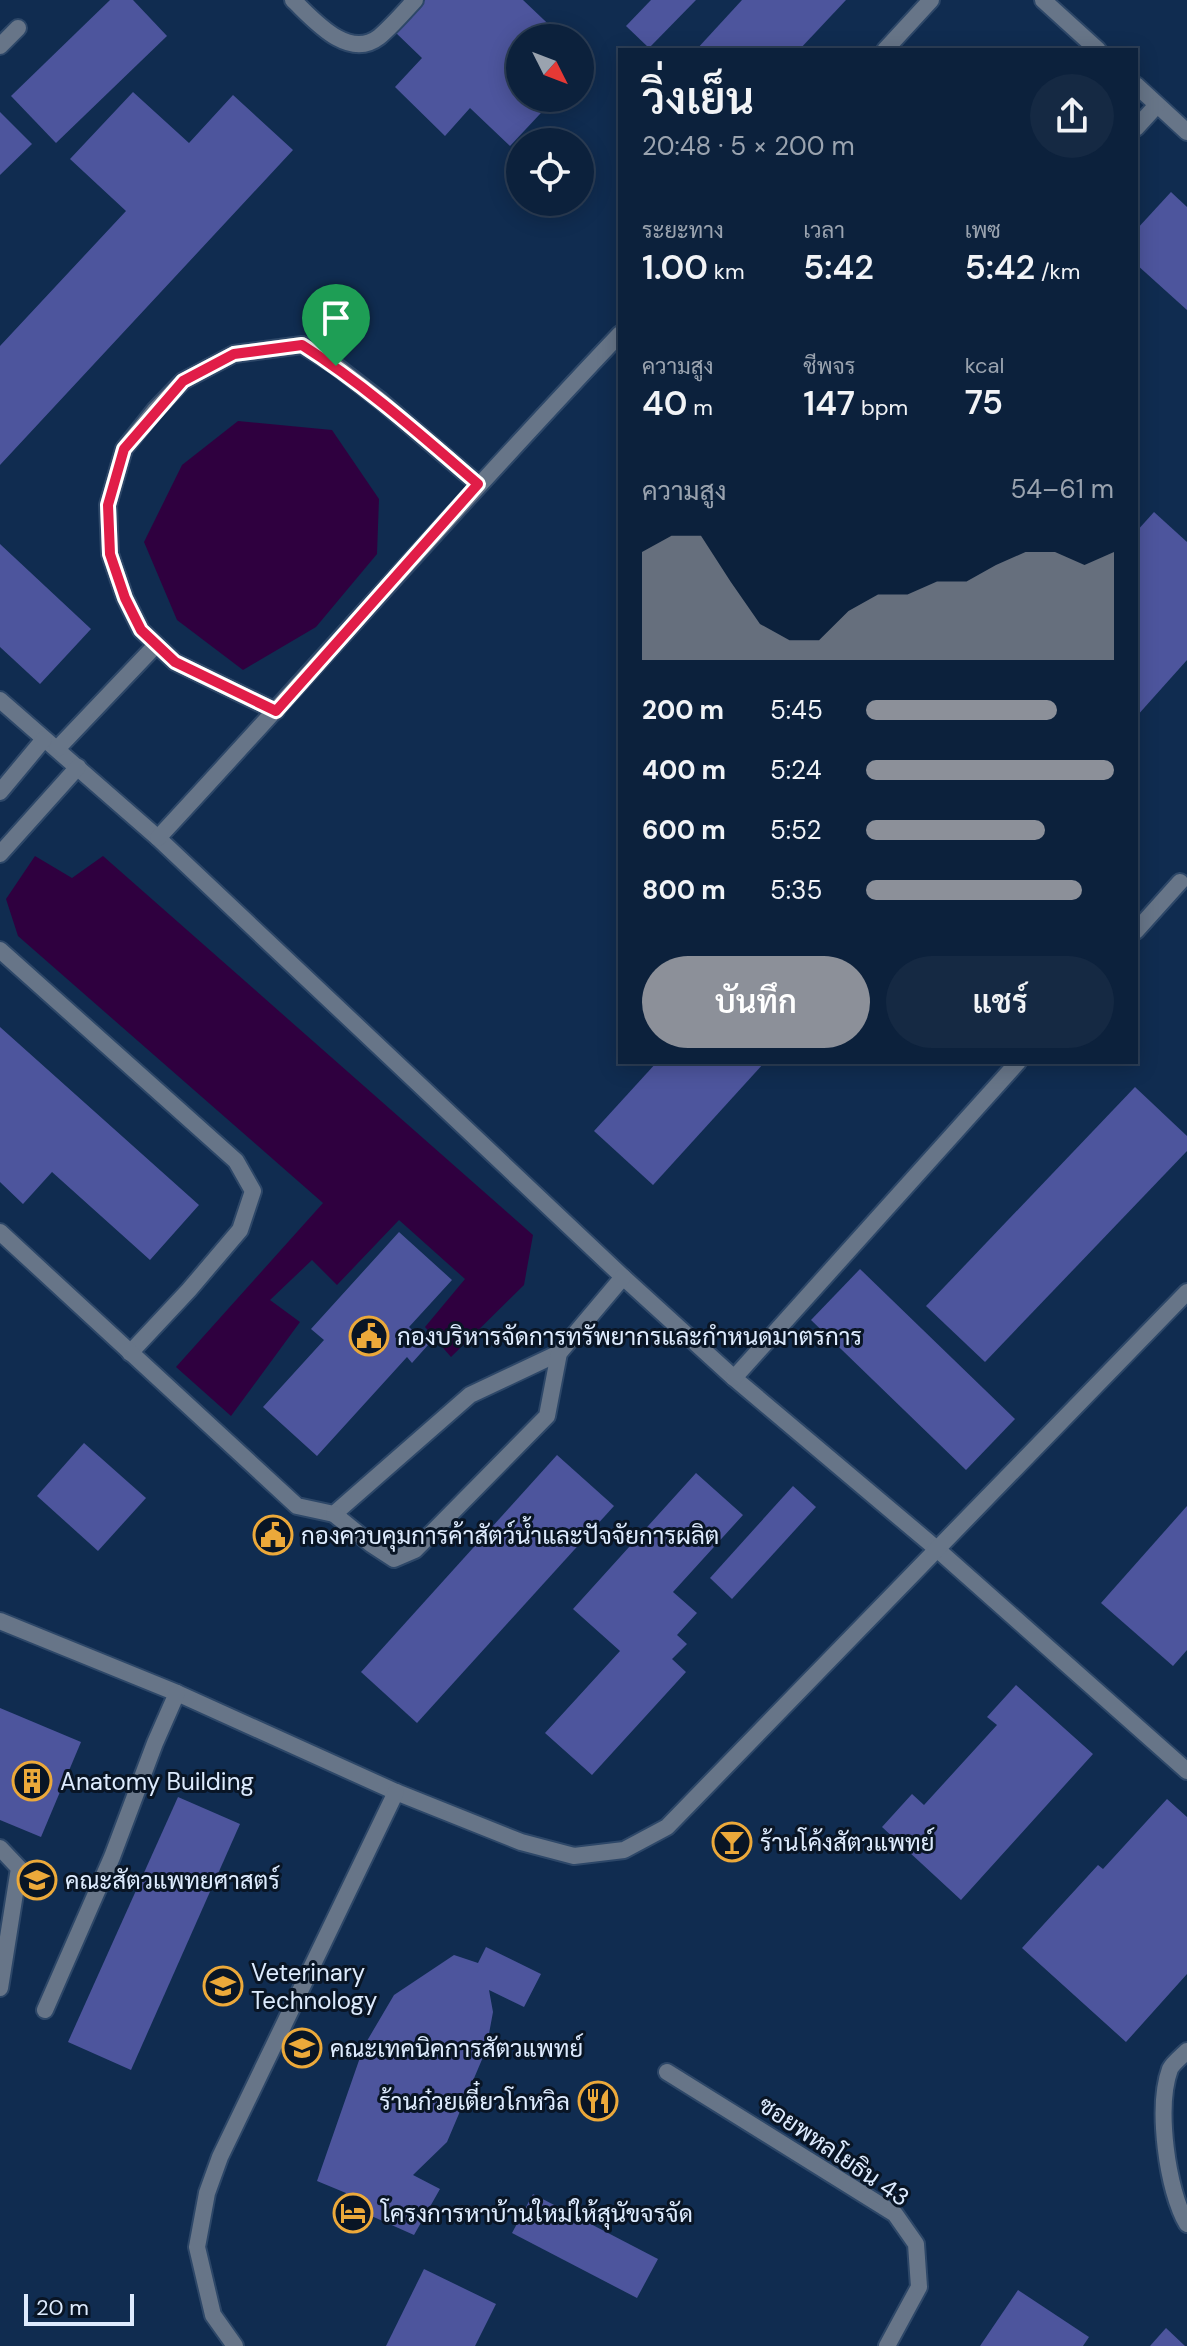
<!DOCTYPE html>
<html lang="th">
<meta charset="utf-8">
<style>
body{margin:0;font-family:"DM Sans",Sarabun,sans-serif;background:#152943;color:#f1f3f6;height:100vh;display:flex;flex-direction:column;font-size:30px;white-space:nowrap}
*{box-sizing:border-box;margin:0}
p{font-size:26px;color:#9aa3af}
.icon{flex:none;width:44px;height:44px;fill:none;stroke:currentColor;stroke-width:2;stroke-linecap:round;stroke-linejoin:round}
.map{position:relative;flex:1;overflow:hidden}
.panel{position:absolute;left:618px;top:48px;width:520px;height:1016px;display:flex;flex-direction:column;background:#0c213c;border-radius:0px;box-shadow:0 4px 20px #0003,0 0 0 2px #2c3e56}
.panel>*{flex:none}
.needle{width:52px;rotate:132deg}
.tools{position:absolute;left:506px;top:24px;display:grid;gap:16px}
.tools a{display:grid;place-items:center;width:88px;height:88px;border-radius:50%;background:#0c213c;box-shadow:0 4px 20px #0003,0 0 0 2px #2c3e56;font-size:40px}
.scale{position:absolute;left:24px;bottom:20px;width:110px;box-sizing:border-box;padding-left:8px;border:4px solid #ddebfe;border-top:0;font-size:22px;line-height:28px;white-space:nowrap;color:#ddebfe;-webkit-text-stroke:6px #091525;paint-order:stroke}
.pin{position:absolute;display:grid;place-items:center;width:68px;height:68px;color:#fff;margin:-82px -34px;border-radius:50% 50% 50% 0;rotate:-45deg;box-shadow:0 0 8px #0007}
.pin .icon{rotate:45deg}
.round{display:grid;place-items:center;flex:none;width:84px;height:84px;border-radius:42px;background:#152943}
.head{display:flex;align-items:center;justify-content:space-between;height:136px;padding:0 24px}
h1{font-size:44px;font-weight:600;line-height:60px}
.metrics{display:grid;grid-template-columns:repeat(3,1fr);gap:12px;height:136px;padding:8px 24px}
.metrics div{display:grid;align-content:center}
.metrics b{font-size:34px;font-weight:600}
.metrics small{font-size:22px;font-weight:400}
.metrics p{font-size:22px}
.chart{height:224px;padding:16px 24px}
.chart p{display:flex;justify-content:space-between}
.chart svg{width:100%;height:144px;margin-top:8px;fill:#8c9099;opacity:.7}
.cta{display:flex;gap:16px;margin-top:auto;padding:16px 24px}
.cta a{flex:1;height:92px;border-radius:48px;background:#8c9099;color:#fff;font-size:32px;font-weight:600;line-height:92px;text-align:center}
.cta a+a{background:#152943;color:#f1f3f6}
ul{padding:0 24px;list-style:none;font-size:26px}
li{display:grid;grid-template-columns:128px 96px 1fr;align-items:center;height:60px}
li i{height:20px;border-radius:10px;background:#8c9099}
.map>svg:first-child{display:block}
.water{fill:#2f003f}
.building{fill:#4d559d}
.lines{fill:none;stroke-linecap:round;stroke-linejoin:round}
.service-casing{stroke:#2d4768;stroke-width:20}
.minor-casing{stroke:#2d4768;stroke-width:20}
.service{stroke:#677588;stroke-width:16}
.minor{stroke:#677588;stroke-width:16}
.route-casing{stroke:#fff;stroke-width:16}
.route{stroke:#e11d48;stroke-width:10}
.labels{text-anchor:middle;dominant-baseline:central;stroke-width:6;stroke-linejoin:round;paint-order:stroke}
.poi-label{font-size:24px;fill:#ddebfe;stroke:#091525;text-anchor:start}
.street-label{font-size:24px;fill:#ddebfe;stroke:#091525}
</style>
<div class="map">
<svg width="1187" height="2346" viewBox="0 0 1187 2346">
<rect width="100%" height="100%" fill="#102c50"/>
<!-- water -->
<g class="water">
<path d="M238 421 332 430 379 499 377 554 316 627 243 670 177 620 144 542 182 465Z"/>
<path d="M35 856 72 878 103 856 533 1235 524 1285 451 1357 425 1327 465 1279 399 1220 337 1285 312 1260 270 1300 300 1322 231 1416 176 1367 323 1203 18 936 6 899Z"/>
</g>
<!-- building -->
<g class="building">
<path d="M110 0H133L167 36 56 143 11 96Z"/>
<path d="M425 0H523L563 38H520V98H555L510 146 470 108 445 136 395 87 422 58 395 32Z"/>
<path d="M651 0H696L649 48 626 26Z"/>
<path d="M742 0H846L799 50H696Z"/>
<path d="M133 92 189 143 233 95 293 150 0 465V346L126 211 70 159Z"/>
<path d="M0 112 32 144 0 175Z"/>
<path d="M1171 192 1187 207V310L1136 264V230Z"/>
<path d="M1154 512 1187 542V660L1136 717V532Z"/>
<path d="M0 544 91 629 40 684 0 647Z"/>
<path d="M0 1027 199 1205 150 1260 52 1172 23 1204 0 1182Z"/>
<path d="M657 1062H765L653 1185 594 1131Z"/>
<path d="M1135 1087 1187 1136V1151L985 1362 926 1306Z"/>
<path d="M399 1232 452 1280 409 1327 428 1345 412 1363 407 1357 317 1456 263 1407 324 1340 311 1329Z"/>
<path d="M860 1269 1015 1419 966 1470 811 1320Z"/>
<path d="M84 1443 146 1498 98 1551 37 1496Z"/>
<path d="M557 1455 614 1506 417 1723 361 1672Z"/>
<path d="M696 1473 743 1515 673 1592 697 1613 677 1635 687 1644 672 1659 686 1672 592 1775 545 1733 620 1651 573 1609Z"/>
<path d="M793 1486 816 1507 732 1599 710 1578Z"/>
<path d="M1187 1506V1650L1173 1666 1101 1603Z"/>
<path d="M1016 1685 1093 1754 961 1900 882 1827 912 1794 924 1805 997 1725 987 1717Z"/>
<path d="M0 1708 81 1742 41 1837 0 1820Z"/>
<path d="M178 1797 240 1824 131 2070 68 2042Z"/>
<path d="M1167 1799 1187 1817V1974L1126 2042 1022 1948 1098 1865 1103 1869Z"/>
<path d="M486 1947 541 1974 524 2007 489 1990 493 2012 486 2050 447 2142 413 2175 440 2189 414 2235 340 2202 346 2193 317 2181 364 2046 394 1995 454 1955 478 1963Z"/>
<path d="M533 2194 658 2259 637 2298 512 2233Z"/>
<path d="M424 2269 496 2304 475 2346H386Z"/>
<path d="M1018 2290 1089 2337 1083 2346H980Z"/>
<path d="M1166 2328 1185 2346H1150Z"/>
</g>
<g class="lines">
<defs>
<g id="service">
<path d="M293 0C313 19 348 61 379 37 392 26 404 12 415 0"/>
<path d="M1043 0 1098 50"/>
<path d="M0 46 18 28"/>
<path d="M885 50 931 0"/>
<path d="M1136 85 1187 132"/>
<path d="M1136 128 1157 105"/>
<path d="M0 700 158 838 623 1277 734 1378 938 1550 1187 1771"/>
<path d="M276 711 175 662 141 630 125 598 110 554 108 505 124 449 155 410 183 381 234 354 302 345 336 366 381 401 478 484"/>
<path d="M57 749 156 645"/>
<path d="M0 792 44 739"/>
<path d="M158 838C313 671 463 499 620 334"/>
<path d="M0 854 78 767"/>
<path d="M1136 931 1180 882"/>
<path d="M0 950 236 1161 253 1191 240 1230 189 1290 130 1353"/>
<path d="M0 1232 297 1506 334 1514 470 1395 559 1353"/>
<path d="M734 1378 1018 1062"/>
<path d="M334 1514 371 1544 394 1559 415 1550 547 1416 559 1353 623 1277"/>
<path d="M0 1621 177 1693 396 1792 521 1842 574 1856 624 1850 667 1827 1187 1292"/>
<path d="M0 1848 19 1868 0 1988"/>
<path d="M45 2010 112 1857 155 1743 177 1693"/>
<path d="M1187 2051C1182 2056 1173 2063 1170 2069 1156 2107 1167 2190 1187 2224"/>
<path d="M235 2346 213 2315 197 2247 207 2193 220 2157 396 1792"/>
</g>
<path id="minor" d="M667 2072 895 2214 916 2244 919 2287 887 2346"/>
</defs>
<!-- service casing -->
<use href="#service" class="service-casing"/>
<!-- minor casing -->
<use href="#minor" class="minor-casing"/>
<!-- service -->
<use href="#service" class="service"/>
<!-- minor -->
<use href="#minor" class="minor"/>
</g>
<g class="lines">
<defs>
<path id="route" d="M302 345C365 385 421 435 478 484L276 711 175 662 141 630 125 598 110 554 108 505 124 449 183 381 234 354Z"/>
</defs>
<!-- route casing -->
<use href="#route" class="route-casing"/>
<!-- route -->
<use href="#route" class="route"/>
</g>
<!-- icons -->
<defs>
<symbol id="civic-ring" viewBox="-11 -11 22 22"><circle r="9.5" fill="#091525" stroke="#eca93a" stroke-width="1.5"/><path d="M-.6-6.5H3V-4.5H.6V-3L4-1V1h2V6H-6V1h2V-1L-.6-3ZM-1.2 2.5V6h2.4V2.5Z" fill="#eca93a"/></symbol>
<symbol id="building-ring" viewBox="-11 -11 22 22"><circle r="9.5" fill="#091525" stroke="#eca93a" stroke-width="1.5"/><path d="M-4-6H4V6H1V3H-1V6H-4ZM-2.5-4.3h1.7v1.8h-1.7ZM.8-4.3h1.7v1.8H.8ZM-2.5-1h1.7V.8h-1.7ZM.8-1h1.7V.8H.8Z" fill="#eca93a"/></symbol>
<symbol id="bar-ring" viewBox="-11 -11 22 22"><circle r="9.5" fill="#091525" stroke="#eca93a" stroke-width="1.5"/><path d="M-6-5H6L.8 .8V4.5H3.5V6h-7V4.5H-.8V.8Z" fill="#eca93a"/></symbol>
<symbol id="university-ring" viewBox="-11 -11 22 22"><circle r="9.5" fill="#091525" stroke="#eca93a" stroke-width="1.5"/><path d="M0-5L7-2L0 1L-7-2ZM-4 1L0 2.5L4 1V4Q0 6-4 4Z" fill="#eca93a"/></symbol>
<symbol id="school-ring" viewBox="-11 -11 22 22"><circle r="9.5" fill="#091525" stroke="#eca93a" stroke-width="1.5"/><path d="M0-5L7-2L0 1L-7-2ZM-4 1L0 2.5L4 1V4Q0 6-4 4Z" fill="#eca93a"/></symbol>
<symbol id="restaurant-ring" viewBox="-11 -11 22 22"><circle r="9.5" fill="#091525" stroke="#eca93a" stroke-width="1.5"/><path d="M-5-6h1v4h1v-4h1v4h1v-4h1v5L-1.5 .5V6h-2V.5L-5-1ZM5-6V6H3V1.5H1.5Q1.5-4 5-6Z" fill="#eca93a"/></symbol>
<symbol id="hotel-ring" viewBox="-11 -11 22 22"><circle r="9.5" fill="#091525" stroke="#eca93a" stroke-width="1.5"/><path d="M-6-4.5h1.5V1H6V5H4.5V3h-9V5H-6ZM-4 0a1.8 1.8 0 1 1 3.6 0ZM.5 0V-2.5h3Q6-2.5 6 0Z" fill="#eca93a"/></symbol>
</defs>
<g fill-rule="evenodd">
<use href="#civic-ring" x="347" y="1314" width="44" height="44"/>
<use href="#civic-ring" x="251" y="1513" width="44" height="44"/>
<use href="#building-ring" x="10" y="1759" width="44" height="44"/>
<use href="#bar-ring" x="710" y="1820" width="44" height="44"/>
<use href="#university-ring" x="15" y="1858" width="44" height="44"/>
<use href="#school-ring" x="201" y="1964" width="44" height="44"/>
<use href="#university-ring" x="280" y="2026" width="44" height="44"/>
<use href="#restaurant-ring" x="576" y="2079" width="44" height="44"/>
<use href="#hotel-ring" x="331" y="2191" width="44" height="44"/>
</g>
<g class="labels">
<!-- poi labels -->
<g class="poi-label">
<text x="397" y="1336">กองบริหารจัดการทรัพยากรและกำหนดมาตรการ</text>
<text x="301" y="1535">กองควบคุมการค้าสัตว์น้ำและปัจจัยการผลิต</text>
<text x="60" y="1781">Anatomy Building</text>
<text x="760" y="1842">ร้านโค้งสัตวแพทย์</text>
<text x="65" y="1880">คณะสัตวแพทยศาสตร์</text>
<text x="251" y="1972">Veterinary<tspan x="251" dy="28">Technology</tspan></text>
<text x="330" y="2048">คณะเทคนิคการสัตวแพทย์</text>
<text x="570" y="2101" text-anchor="end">ร้านก๋วยเตี๋ยวโกหวิล</text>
<text x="381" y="2213">โครงการหาบ้านใหม่ให้สุนัขจรจัด</text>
</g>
<!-- street labels -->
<g class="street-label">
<text transform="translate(834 2151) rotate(34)">ซอยพหลโยธิน 43</text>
</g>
</g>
</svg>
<div class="tools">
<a><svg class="needle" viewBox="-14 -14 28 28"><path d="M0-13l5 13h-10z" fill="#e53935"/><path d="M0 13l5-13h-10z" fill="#9aa3af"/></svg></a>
<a><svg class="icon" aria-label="locate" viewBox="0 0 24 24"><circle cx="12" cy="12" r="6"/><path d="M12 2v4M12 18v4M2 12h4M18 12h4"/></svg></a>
</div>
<div class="scale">20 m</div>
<div class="pin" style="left:336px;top:366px;background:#1e9e55"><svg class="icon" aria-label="arrive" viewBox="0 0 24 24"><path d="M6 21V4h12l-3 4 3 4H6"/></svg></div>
<section class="panel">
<div class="head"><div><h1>วิ่งเย็น</h1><p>20:48 · 5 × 200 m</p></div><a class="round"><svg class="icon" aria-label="share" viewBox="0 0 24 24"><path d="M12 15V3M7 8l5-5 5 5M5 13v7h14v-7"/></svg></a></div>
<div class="metrics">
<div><p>ระยะทาง</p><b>1.00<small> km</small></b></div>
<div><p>เวลา</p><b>5:42</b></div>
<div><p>เพซ</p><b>5:42<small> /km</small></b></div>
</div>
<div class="metrics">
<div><p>ความสูง</p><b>40<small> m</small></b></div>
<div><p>ชีพจร</p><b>147<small> bpm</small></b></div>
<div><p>kcal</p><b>75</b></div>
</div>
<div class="chart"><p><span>ความสูง</span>54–61 m</p>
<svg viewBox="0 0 160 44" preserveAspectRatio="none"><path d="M0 44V11L10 6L20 6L30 20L40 33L50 38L60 38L70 29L80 24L90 24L100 20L110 20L120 15L130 11L140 11L150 15L160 11V44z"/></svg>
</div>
<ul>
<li><b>200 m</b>5:45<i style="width:77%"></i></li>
<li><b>400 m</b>5:24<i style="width:100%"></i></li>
<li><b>600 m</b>5:52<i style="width:72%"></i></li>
<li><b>800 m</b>5:35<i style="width:87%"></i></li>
</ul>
<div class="cta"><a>บันทึก</a><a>แชร์</a></div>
</section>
</div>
